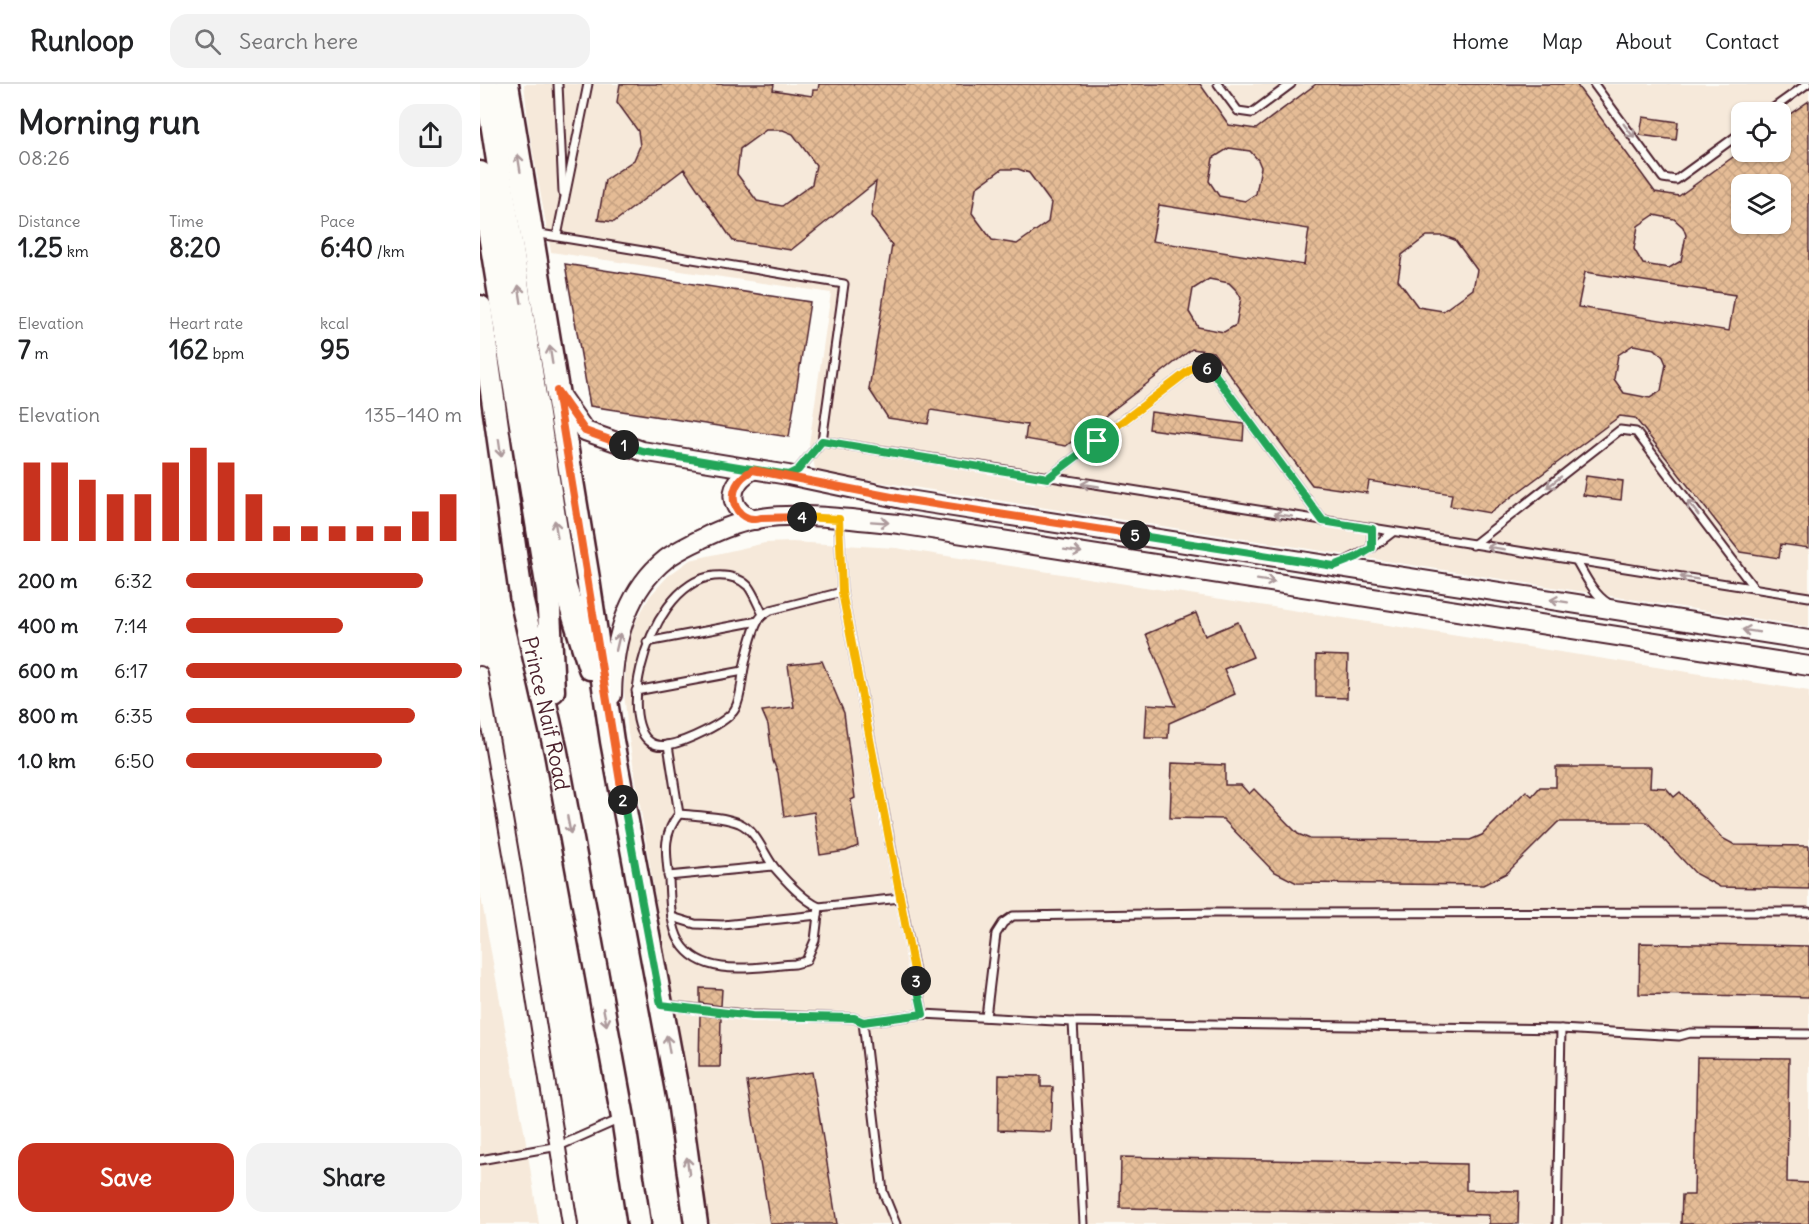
<!DOCTYPE html>
<meta charset="utf-8">
<style>
body{margin:0;font-family:Delius,sans-serif;background:#f2f2f2;color:#202124;height:100vh;display:flex;flex-direction:column;font-size:22px;white-space:nowrap}
*{box-sizing:border-box;margin:0}
p{font-size:20px;color:#757577}
.icon{flex:none;width:33px;height:33px;fill:none;stroke:currentColor;stroke-width:2;stroke-linecap:round;stroke-linejoin:round}
.map{position:relative;flex:1;overflow:hidden}
.panel{display:flex;flex-direction:column;background:#fff;width:480px}
.panel>*{flex:none}
.tools{position:absolute;left:1251px;top:18px;display:grid;gap:12px}
.tools a{display:grid;place-items:center;width:60px;height:60px;border-radius:12px;background:#fff;box-shadow:0 2px 4px #0004;font-size:30px}
.pin{position:absolute;display:grid;place-items:center;width:51px;height:51px;color:#fff;margin:-26px;border:3px solid #fff;border-radius:50%;box-shadow:0 2px 6px #0007}
.km{position:absolute;width:30px;height:30px;margin:-15px;border-radius:50%;background:#222;color:#fff;font-size:16px;line-height:30px;text-align:center}
.round{display:grid;place-items:center;flex:none;width:63px;height:63px;border-radius:18px;background:#f2f2f2}
.summary{display:flex;align-items:center;justify-content:space-between;height:102px;padding:0 18px}
h1{font-size:33px;font-weight:700;line-height:45px}
.stats{display:grid;grid-template-columns:repeat(3,1fr);gap:9px;height:102px;padding:6px 18px}
.stats div{display:grid;align-content:center}
.stats b{font-size:26px;font-weight:700}
.stats small{font-size:16px;font-weight:400}
.stats p{font-size:16px}
.chart{height:168px;padding:12px 18px}
.chart p{display:flex;justify-content:space-between}
.chart svg{width:100%;height:108px;margin-top:6px;stroke:#c8321e;stroke-width:6}
.action{display:flex;gap:12px;margin-top:auto;padding:12px 18px}
.action a{flex:1;height:69px;border-radius:18px;background:#c8321e;color:#fff;font-size:24px;font-weight:700;line-height:69px;text-align:center}
.action a+a{background:#f2f2f2;color:#202124}
ul{padding:0 18px;list-style:none;font-size:20px}
li{display:grid;grid-template-columns:96px 72px 1fr;align-items:center;height:45px}
li i{height:15px;border-radius:8px;background:#c8321e}
header{display:flex;align-items:center;gap:36px;box-sizing:border-box;height:84px;padding:0 30px;background:#fff;border-bottom:2px solid #e0e0e0}
header strong{font-size:28px}
nav{display:flex;gap:33px;margin-inline-start:auto;font-size:21px}
.search{width:420px;height:54px;background:#f2f2f2;display:flex;align-items:center;gap:15px;box-sizing:border-box;padding:0 21px;border-radius:18px;color:#757577;font-size:22px}
main{display:flex;flex:1;min-height:0}
.map>svg:first-child{display:block}
.built{fill:#f6e9da;fill-rule:evenodd}
.building{fill:url(#building-cross-hatch);stroke:#4a1f2b;stroke-width:1.5;fill-rule:evenodd}
.lines{fill:none;stroke-linecap:round;stroke-linejoin:round}
.service-casing{stroke:#4a1f2b;stroke-width:11}
.minor-casing{stroke:#4a1f2b;stroke-width:18}
.tertiary-casing{stroke:#4a1f2b;stroke-width:22}
.primary-casing{stroke:#4a1f2b;stroke-width:27}
.service{stroke:#fdfcf7;stroke-width:7}
.minor{stroke:#fdfcf7;stroke-width:14}
.tertiary{stroke:#fdfcf7;stroke-width:18}
.primary{stroke:#fdfcf7;stroke-width:22}
.oneway{stroke:#ac999b}
.split-1-casing{stroke:#fff;stroke-width:12}
.split-2-casing{stroke:#fff;stroke-width:12}
.split-3-casing{stroke:#fff;stroke-width:12}
.split-4-casing{stroke:#fff;stroke-width:12}
.split-5-casing{stroke:#fff;stroke-width:12}
.split-6-casing{stroke:#fff;stroke-width:12}
.split-7-casing{stroke:#fff;stroke-width:12}
.split-1{stroke:#22a559;stroke-width:8}
.split-2{stroke:#f0652b;stroke-width:8}
.split-3{stroke:#22a559;stroke-width:8}
.split-4{stroke:#f5b400;stroke-width:8}
.split-5{stroke:#f0652b;stroke-width:8}
.split-6{stroke:#22a559;stroke-width:8}
.split-7{stroke:#f5b400;stroke-width:8}
.labels{text-anchor:middle;dominant-baseline:central;stroke-width:6;stroke-linejoin:round;paint-order:stroke}
.street-label{font-size:21px;fill:#4a1f2b;stroke:#fdfcf7}
</style>
<header>
<strong>Runloop</strong>
<div class="search"><svg class="icon" aria-label="search" viewBox="0 0 24 24"><circle cx="10" cy="10" r="6"/><path d="M15 15l6 6"/></svg>Search here</div>
<nav><a>Home</a><a>Map</a><a>About</a><a>Contact</a></nav>
</header>
<main>
<section class="panel">
<div class="summary"><div><h1>Morning run</h1><p>08:26</p></div><a class="round"><svg class="icon" aria-label="share" viewBox="0 0 24 24"><path d="M12 15V3M7 8l5-5 5 5M5 13v7h14v-7"/></svg></a></div>
<div class="stats">
<div><p>Distance</p><b>1.25<small> km</small></b></div>
<div><p>Time</p><b>8:20</b></div>
<div><p>Pace</p><b>6:40<small> /km</small></b></div>
</div>
<div class="stats">
<div><p>Elevation</p><b>7<small> m</small></b></div>
<div><p>Heart rate</p><b>162<small> bpm</small></b></div>
<div><p>kcal</p><b>95</b></div>
</div>
<div class="chart"><p><span>Elevation</span>135–140 m</p>
<svg viewBox="0 0 160 44" preserveAspectRatio="none"><path d="M5 44V12M15 44V12M25 44V19M35 44V25M45 44V25M55 44V12M65 44V6M75 44V12M85 44V25M95 44V38M105 44V38M115 44V38M125 44V38M135 44V38M145 44V32M155 44V25"/></svg>
</div>
<ul>
<li><b>200 m</b>6:32<i style="width:86%"></i></li>
<li><b>400 m</b>7:14<i style="width:57%"></i></li>
<li><b>600 m</b>6:17<i style="width:100%"></i></li>
<li><b>800 m</b>6:35<i style="width:83%"></i></li>
<li><b>1.0 km</b>6:50<i style="width:71%"></i></li>
</ul>
<div class="action"><a>Save</a><a>Share</a></div>
</section>
<div class="map">
<svg width="1329" height="1140" viewBox="0 0 1329 1140">
<defs>
<pattern id="building-cross-hatch" width="8" height="8" patternUnits="userSpaceOnUse" patternTransform="scale(1.5)"><rect width="8" height="8" fill="#e5bc96"/><path d="M0 0l8 8M0 8l8-8" fill="none" stroke="#c6a181"/></pattern>
</defs>
<rect width="100%" height="100%" fill="#fdfcf7"/>
<filter id="ink" filterUnits="userSpaceOnUse"><feTurbulence type="fractalNoise" baseFrequency=".0167" numOctaves="2"/><feDisplacementMap in="SourceGraphic" scale="12" xChannelSelector="R" yChannelSelector="G"/><feConvolveMatrix kernelMatrix="1 2 1 2 8 2 1 2 1" color-interpolation-filters="sRGB"/></filter>
<g filter="url(#ink)">
<!-- built -->
<g class="built">
<path d="M44 0H1329V543L336 388 329 360 351 209 71 168 49 46ZM1262 28H1300V68H1262ZM1262 100H1300V140H1262Z"/>
<path d="M312 458 416 464 1329 607V1140H225L178 830 148 649 144 608 146 571 147 560 156 537 170 512 188 492 210 476 285 459Z"/>
<path d="M0 808 45 1052 59 1140H0Z"/>
</g>
<!-- building -->
<g class="building">
<path d="M140 0H294L293 6 332 12 333 6H338L339 0H720L749 41 776 45 836 0H1096L1175 108 1199 112 1260 68H1300V37L1329 17V464L1301 460 1299 474 1260 468 1155 334 1140 332 1010 429 970 422 972 410 889 397 887 409 832 401 733 268 712 265 586 362 545 355 547 341 451 326 448 340 408 334 389 305 412 161 391 132 396 98 311 166 253 157 204 85 134 138 118 136 125 96 154 76 160 62 158 47 137 18ZM286 46H303L313 50 336 81 332 100 302 122 277 117 257 90 260 65ZM749 64 770 67 778 76 781 83 776 110 765 117 739 112 729 97 733 74ZM522 85H538L549 89 571 119 568 138 537 160 512 156 492 129 496 104ZM1262 100H1300V140H1262ZM679 121 829 145 824 181 672 157ZM1174 131 1194 135 1203 143 1206 151 1201 177 1189 184 1163 180 1154 165 1158 142ZM947 152H964L975 156 997 186 993 205 963 227 938 223 918 196 922 171ZM1105 188 1255 211 1249 247 1098 223ZM729 195 749 199 757 207 761 214 756 241 744 248 718 243 709 228 713 205ZM1153 261 1175 265 1183 273 1186 280 1181 307 1170 314 1144 309 1134 295 1138 271Z"/>
<path d="M1163 33 1198 38 1196 56 1160 51Z"/>
<path d="M85 180 330 218 309 353 110 322Z"/>
<path d="M671 328 764 340 763 357 669 345Z"/>
<path d="M1106 392 1143 397 1141 416 1103 411Z"/>
<path d="M716 529 725 552 758 538 773 573 744 585 755 610 689 639 688 654H665L667 620 696 622 666 550Z"/>
<path d="M836 571 868 572 867 614 836 613Z"/>
<path d="M342 577 364 629 375 714 371 716 378 762 366 767 340 771 334 728 304 733 298 689 293 677 288 641 282 627 314 623 308 581Z"/>
<path d="M692 679 745 681V701H761L769 710 774 705 818 750 830 755 990 756 1002 751 1046 707 1052 712 1060 703H1076V683H1171L1170 703 1186 704 1194 713 1200 708 1242 754 1255 761 1329 762V805L1240 803 1216 790 1167 738H1078L1027 789 1003 801 817 799 793 787 743 735 690 734Z"/>
<path d="M1160 859 1329 862V913L1159 910Z"/>
<path d="M220 904 242 905 241 922 220 919Z"/>
<path d="M220 931 241 933 240 983H219Z"/>
<path d="M1217 973 1309 974 1307 1098 1329 1099V1140H1201L1202 1111H1214Z"/>
<path d="M332 988 357 1140H290L267 998Z"/>
<path d="M519 991 561 992V1003H573L571 1048 518 1046Z"/>
<path d="M641 1073 986 1080V1106L1039 1107 1038 1140H1009V1131L640 1124Z"/>
</g>
<g class="lines">
<defs>
<g id="service">
<path d="M78 0 83 108"/>
<path d="M738 0 758 27 772 29 811 0"/>
<path d="M1114 0 1183 94 1196 96 1262 48"/>
<path d="M1288 28 1327 0"/>
<path d="M54 149 364 200 342 357 318 386 313 389"/>
<path d="M77 152 108 0"/>
<path d="M342 357 1329 513"/>
<path d="M568 394 715 282 730 284 843 437"/>
<path d="M359 436 362 508 443 930"/>
<path d="M892 445V464"/>
<path d="M993 461 1140 346 1156 348 1274 504"/>
<path d="M1096 476C1104 490 1114 511 1128 519"/>
<path d="M862 479 892 464 913 448"/>
<path d="M283 530C278 521 274 510 268 502 259 493 246 491 234 492 161 500 127 673 188 661 205 658 247 639 255 625 261 614 261 601 263 590 265 577 272 548 278 537 281 531 286 529 291 526L362 508"/>
<path d="M167 558 278 537"/>
<path d="M156 607 263 587"/>
<path d="M188 661 199 730C182 751 186 769 189 795 190 815 190 841 200 858 223 896 279 882 315 880L326 877 335 856 339 823"/>
<path d="M199 730C218 732 241 732 259 739 277 747 283 769 294 783 306 797 322 815 339 823L420 814"/>
<path d="M188 792 293 782"/>
<path d="M192 833 215 840 243 841 338 831"/>
<path d="M184 921 272 931 374 934 383 938 443 930 593 938 1081 945 1199 952 1210 949 1329 950"/>
<path d="M506 933 516 850 523 839 533 832 735 829 1329 828"/>
<path d="M383 938 403 1108 416 1140"/>
<path d="M593 938 604 1140"/>
<path d="M0 1076 79 1062 138 1036"/>
<path d="M1077 1140 1081 945"/>
</g>
<path id="minor" d="M0 590 34 787 90 1140"/>
<g id="tertiary">
<path d="M79 310 105 347 162 367 308 391 422 415 1329 556"/>
<path d="M273 386C247 399 246 426 275 436"/>
<path d="M132 611C133 561 145 508 186 475 196 467 210 461 221 455 239 446 262 437 282 434 321 428 378 436 419 440L1329 582"/>
</g>
<g id="primary">
<path d="M6 0 85 503 110 584"/>
<path d="M27 0 108 495 132 657 199 1017 216 1140"/>
<path d="M0 89 68 506 73 607"/>
<path id="s1" d="M0 223 42 518 76 668 143 1034 159 1140"/>
</g>
</defs>
<!-- service casing -->
<use href="#service" class="service-casing"/>
<!-- minor casing -->
<use href="#minor" class="minor-casing"/>
<!-- tertiary casing -->
<use href="#tertiary" class="tertiary-casing"/>
<!-- primary casing -->
<use href="#primary" class="primary-casing"/>
<!-- service -->
<use href="#service" class="service"/>
<!-- minor -->
<use href="#minor" class="minor"/>
<!-- tertiary -->
<use href="#tertiary" class="tertiary"/>
<!-- primary -->
<use href="#primary" class="primary"/>
</g>
<!-- one-way arrows -->
<defs><path id="oneway-shaft" d="M-6 0H5M1.5-3L5.5 0L1.5 3" fill="none" stroke-width="1.6" stroke-linecap="round" stroke-linejoin="round" transform="scale(1.5)"/></defs>
<g class="oneway">
<use href="#oneway-shaft" transform="translate(1149 47) rotate(53)"/>
<use href="#oneway-shaft" transform="translate(39 79) rotate(-99)"/>
<use href="#oneway-shaft" transform="translate(40 210) rotate(-99)"/>
<use href="#oneway-shaft" transform="translate(71 271) rotate(-99)"/>
<use href="#oneway-shaft" transform="translate(20 364) rotate(82)"/>
<use href="#oneway-shaft" transform="translate(1074 398) rotate(142)"/>
<use href="#oneway-shaft" transform="translate(610 401) rotate(-171)"/>
<use href="#oneway-shaft" transform="translate(1213 424) rotate(-127)"/>
<use href="#oneway-shaft" transform="translate(803 431) rotate(-171)"/>
<use href="#oneway-shaft" transform="translate(400 438) rotate(4)"/>
<use href="#oneway-shaft" transform="translate(76 445) rotate(-99)"/>
<use href="#oneway-shaft" transform="translate(1016 464) rotate(-171)"/>
<use href="#oneway-shaft" transform="translate(593 467) rotate(9)"/>
<use href="#oneway-shaft" transform="translate(1209 494) rotate(-171)"/>
<use href="#oneway-shaft" transform="translate(786 497) rotate(9)"/>
<use href="#oneway-shaft" transform="translate(1079 517) rotate(-171)"/>
<use href="#oneway-shaft" transform="translate(1271 547) rotate(-171)"/>
<use href="#oneway-shaft" transform="translate(138 558) rotate(-77)"/>
<use href="#oneway-shaft" transform="translate(89 741) rotate(79)"/>
<use href="#oneway-shaft" transform="translate(125 933) rotate(79)"/>
<use href="#oneway-shaft" transform="translate(188 960) rotate(-100)"/>
<use href="#oneway-shaft" transform="translate(208 1082) rotate(-98)"/>
</g>
</g>
<g class="lines" filter="url(#ink)">
<defs>
<path id="split-1" d="M144 361 162 367 308 391 318 386 342 357 568 394 617 357"/>
<path id="split-2" d="M143 716 77 307 105 347 144 361"/>
<path id="split-3" d="M143 716 181 921 272 932 374 934 383 938 443 930 436 897"/>
<path id="split-4" d="M322 433 359 435 362 508 436 897"/>
<path id="split-5" d="M322 433 281 434C255 442 239 403 273 386L422 415 655 451"/>
<path id="split-6" d="M655 451 854 482 877 473 892 464V445L843 437 730 284H727"/>
<path id="split-7" d="M617 357 715 282 727 284"/>
</defs>
<!-- split-1 casing -->
<use href="#split-1" class="split-1-casing"/>
<!-- split-2 casing -->
<use href="#split-2" class="split-2-casing"/>
<!-- split-3 casing -->
<use href="#split-3" class="split-3-casing"/>
<!-- split-4 casing -->
<use href="#split-4" class="split-4-casing"/>
<!-- split-5 casing -->
<use href="#split-5" class="split-5-casing"/>
<!-- split-6 casing -->
<use href="#split-6" class="split-6-casing"/>
<!-- split-7 casing -->
<use href="#split-7" class="split-7-casing"/>
<!-- split-1 -->
<use href="#split-1" class="split-1"/>
<!-- split-2 -->
<use href="#split-2" class="split-2"/>
<!-- split-3 -->
<use href="#split-3" class="split-3"/>
<!-- split-4 -->
<use href="#split-4" class="split-4"/>
<!-- split-5 -->
<use href="#split-5" class="split-5"/>
<!-- split-6 -->
<use href="#split-6" class="split-6"/>
<!-- split-7 -->
<use href="#split-7" class="split-7"/>
</g>
<g class="labels">
<!-- street labels -->
<g class="street-label">
<text stroke="none"><textPath href="#s1" startOffset="412">Prince Naif Road</textPath></text>
</g>
</g>
</svg>
<div class="tools">
<a><svg class="icon" aria-label="locate" viewBox="0 0 24 24"><circle cx="12" cy="12" r="6"/><path d="M12 2v4M12 18v4M2 12h4M18 12h4"/></svg></a>
<a><svg class="icon" aria-label="layers" viewBox="0 0 24 24"><path d="M12 4l9 5-9 5-9-5zM3 14l9 5 9-5"/></svg></a>
</div>
<div class="pin" style="left:617px;top:357px;background:#1e9e55"><svg class="icon" aria-label="arrive" viewBox="0 0 24 24"><path d="M6 21V4h12l-3 4 3 4H6"/></svg></div>
<b class="km" style="left:144px;top:361px">1</b>
<b class="km" style="left:143px;top:716px">2</b>
<b class="km" style="left:436px;top:897px">3</b>
<b class="km" style="left:322px;top:433px">4</b>
<b class="km" style="left:655px;top:451px">5</b>
<b class="km" style="left:727px;top:284px">6</b>
</div>
</main>
